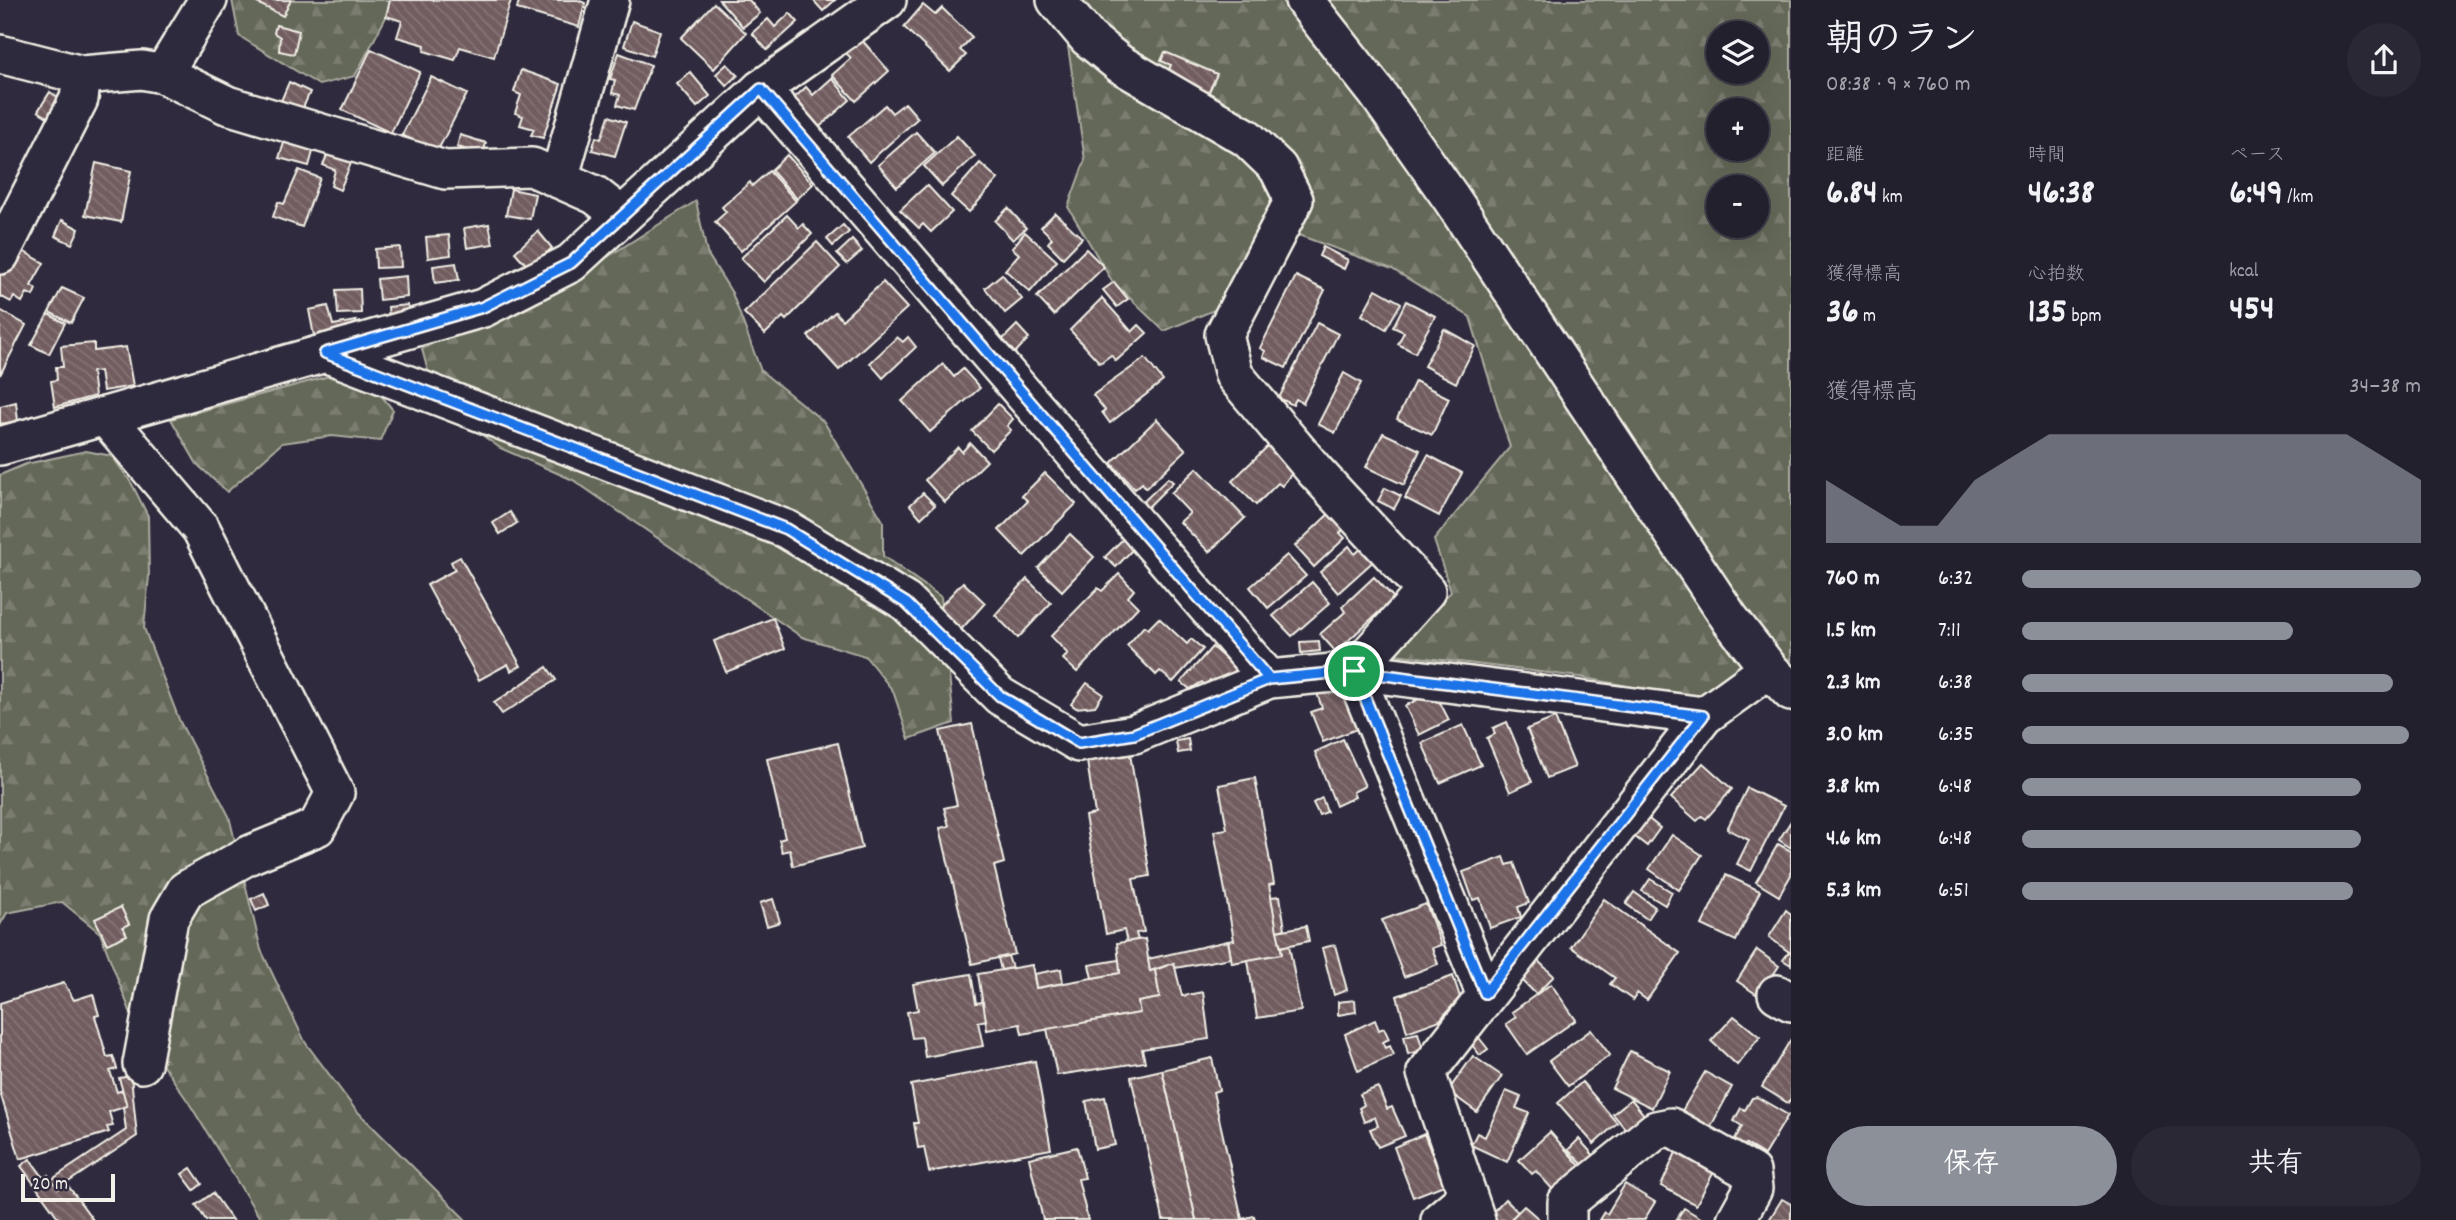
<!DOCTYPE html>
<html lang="ja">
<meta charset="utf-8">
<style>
body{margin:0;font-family:Dekko,"Klee One",sans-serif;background:#2b2836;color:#f1f3f6;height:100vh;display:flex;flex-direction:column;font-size:26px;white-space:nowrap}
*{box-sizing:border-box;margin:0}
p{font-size:23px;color:#a3a3aa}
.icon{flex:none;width:38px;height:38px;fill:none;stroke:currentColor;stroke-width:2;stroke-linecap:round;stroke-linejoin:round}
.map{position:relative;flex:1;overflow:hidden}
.sheet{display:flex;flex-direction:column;background:#23202e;width:665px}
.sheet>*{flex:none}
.buttons{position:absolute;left:1706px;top:21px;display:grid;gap:14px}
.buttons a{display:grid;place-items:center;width:63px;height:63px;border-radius:50%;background:#23202e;box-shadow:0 7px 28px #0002,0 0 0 2px #403e4a;font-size:35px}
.scale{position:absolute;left:21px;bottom:18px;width:94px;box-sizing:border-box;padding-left:7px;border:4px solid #f4f1e8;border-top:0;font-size:19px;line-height:24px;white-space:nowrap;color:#f4f1e8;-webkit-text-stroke:5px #2f2a3d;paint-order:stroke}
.pin{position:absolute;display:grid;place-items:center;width:60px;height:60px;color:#fff;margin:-30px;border:4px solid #fff;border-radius:50%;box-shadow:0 2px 7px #0007}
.round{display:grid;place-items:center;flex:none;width:74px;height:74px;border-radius:37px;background:#2b2836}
.headline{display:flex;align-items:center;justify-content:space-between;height:119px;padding:0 35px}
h1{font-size:38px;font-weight:800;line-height:52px}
.figures{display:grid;grid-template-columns:repeat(3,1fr);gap:10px;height:119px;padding:7px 35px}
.figures div{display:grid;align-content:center}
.figures b{font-size:35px;font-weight:800}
.figures small{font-size:19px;font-weight:400}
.figures p{font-size:19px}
.chart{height:196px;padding:14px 35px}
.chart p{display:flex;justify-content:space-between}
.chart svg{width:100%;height:126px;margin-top:7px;fill:#8c9099;opacity:.7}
.cta{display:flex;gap:14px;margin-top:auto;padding:14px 35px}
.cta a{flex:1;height:80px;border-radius:42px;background:#8c9099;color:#fff;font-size:28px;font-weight:800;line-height:80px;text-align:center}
.cta a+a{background:#2b2836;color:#f1f3f6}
ul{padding:0 35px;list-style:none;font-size:23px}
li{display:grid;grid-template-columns:112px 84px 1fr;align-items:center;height:52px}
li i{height:18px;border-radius:9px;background:#8c9099}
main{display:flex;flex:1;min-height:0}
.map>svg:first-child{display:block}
.forest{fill:url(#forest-firs);stroke:#acaca0;stroke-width:2;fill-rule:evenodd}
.building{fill:url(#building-back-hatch);stroke:#f4f1e8;stroke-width:2}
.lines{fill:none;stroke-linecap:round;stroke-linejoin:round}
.minor-casing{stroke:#f4f1e8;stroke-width:42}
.minor{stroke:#2f2a3d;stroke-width:37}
.route-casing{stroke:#fff;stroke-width:14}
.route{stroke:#1a73e8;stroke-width:9}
</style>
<main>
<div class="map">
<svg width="1791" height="1220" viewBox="0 0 1791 1220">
<defs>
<pattern id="forest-firs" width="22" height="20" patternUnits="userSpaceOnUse" patternTransform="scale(1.75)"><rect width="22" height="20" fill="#646759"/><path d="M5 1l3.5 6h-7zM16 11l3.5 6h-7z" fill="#7b7d71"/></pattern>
<pattern id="building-back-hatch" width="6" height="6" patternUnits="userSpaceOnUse" patternTransform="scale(1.75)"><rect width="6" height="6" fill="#715c5f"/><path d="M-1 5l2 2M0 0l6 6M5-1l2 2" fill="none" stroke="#867476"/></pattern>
</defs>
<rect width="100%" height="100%" fill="#2f2a3d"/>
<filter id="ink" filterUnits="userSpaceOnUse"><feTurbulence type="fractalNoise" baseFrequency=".0143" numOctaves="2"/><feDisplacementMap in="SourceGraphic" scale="14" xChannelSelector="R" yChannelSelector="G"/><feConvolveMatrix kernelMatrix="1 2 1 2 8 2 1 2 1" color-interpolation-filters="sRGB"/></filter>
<g filter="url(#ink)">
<!-- forest -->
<g class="forest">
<path d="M232 0H395L355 76 319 85 239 36Z"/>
<path d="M1061 0H1791V705L1741 677 1691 698 1580 677 1386 653 1451 592 1434 540 1510 447 1470 317 1392 269 1290 232 1250 295 1164 331 1112 281 1068 207 1085 160ZM1718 33H1757V72H1718ZM1718 110H1757V149H1718ZM1718 187H1757V226H1718Z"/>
<path d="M696 201 707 253 732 293 761 371 824 422 883 521V556L941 597 954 723 909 739 893 691 865 656 802 637 573 480 500 448 436 402 422 349 474 321 541 299Z"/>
<path d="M359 368 393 410 380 441 332 436 282 443 227 492 197 464 171 419Z"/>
<path d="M86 451 112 456 132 484 148 516 149 576 144 628 180 722 229 816 261 950 305 1042 355 1109 466 1220H261L189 1103 135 1024 100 933 62 902 7 913 0 925V475L26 464Z"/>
</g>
<!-- building -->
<g class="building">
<path d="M251 0H291L283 16Z"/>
<path d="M390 0H511L494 57 460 47 455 60 424 51 425 45 397 37 402 21 386 16Z"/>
<path d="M519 0H578L585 3 579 27 517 9Z"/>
<path d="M719 0H749L760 13 743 27Z"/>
<path d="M813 0H835L823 11Z"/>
<path d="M714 3 746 33 714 69 681 38Z"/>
<path d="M923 5 935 15 942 8 972 37 960 50 966 55 950 71 904 27Z"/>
<path d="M790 13 798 22 767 50 752 33 768 19 775 27Z"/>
<path d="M632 21 660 31 652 56 624 46Z"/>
<path d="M276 25 299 31 294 54 279 51 280 37 274 33Z"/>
<path d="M861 39 889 71 856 101 832 75 851 58 846 53Z"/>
<path d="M371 49 420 72 391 133 342 110Z"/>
<path d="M1165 52 1217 74 1208 94 1166 76 1171 65 1161 61Z"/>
<path d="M619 53 651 65 634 110 617 105 620 95 612 93 615 80 610 79Z"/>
<path d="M727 64 738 75 727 86 716 74Z"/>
<path d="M521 70 561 84 543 138 531 135 534 129 520 125 523 116 515 113 521 95 514 92Z"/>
<path d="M690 72 710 96 697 107 677 84Z"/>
<path d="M431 77 467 94 437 152 402 135Z"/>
<path d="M832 78 850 100 816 130 791 101 806 87 813 95Z"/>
<path d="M289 82 310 92 299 117 278 108Z"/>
<path d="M50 92 61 99 49 118 38 111Z"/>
<path d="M905 103 918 118 869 162 848 137 885 105 892 113Z"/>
<path d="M609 116 626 122 615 156 592 150 596 137 601 139Z"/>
<path d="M916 132 935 153 897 187 878 165Z"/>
<path d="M460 135 486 143 483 154 457 147Z"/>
<path d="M957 136 975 156 942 186 924 166Z"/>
<path d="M285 140 314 148 309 166 279 158Z"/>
<path d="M328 153 351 163 340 190 331 186 335 170 323 165Z"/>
<path d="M787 155 813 184 797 199 771 170Z"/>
<path d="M96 163 131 171 121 222 85 215Z"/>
<path d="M980 163 998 179 969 212 951 196Z"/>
<path d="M299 170 320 178 302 227 273 217 278 202 284 204Z"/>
<path d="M769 171 796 201 741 251 715 222 726 212 722 207 750 182 752 186Z"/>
<path d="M927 185 952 212 931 232 923 224 919 228 900 210Z"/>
<path d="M511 189 535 194 530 219 506 215Z"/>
<path d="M1008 208 1026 228 1013 240 995 221Z"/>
<path d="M1055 213 1082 238 1063 258 1048 243 1052 238 1041 227Z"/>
<path d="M787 215 799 228 803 224 812 234 764 282 741 258Z"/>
<path d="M62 220 79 229 72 244 55 236Z"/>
<path d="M489 224 493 244 467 248 464 228Z"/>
<path d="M843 225 849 232 833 246 827 239Z"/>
<path d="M538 231 552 248 529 268 515 252Z"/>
<path d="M1025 232 1057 261 1030 292 1005 270 1019 254 1012 248Z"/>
<path d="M449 235 451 255 428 258 426 237Z"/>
<path d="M852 240 862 251 847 264 837 254Z"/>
<path d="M817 242 840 267 786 320 783 317 765 334 744 313Z"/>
<path d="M12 245 44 263 31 286 36 289 33 296 27 293 22 302 14 297 11 302 0 296V265Z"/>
<path d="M400 247 401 267 376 268 375 249Z"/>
<path d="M1323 247 1348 260 1344 269 1319 256Z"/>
<path d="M1086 249 1104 267 1054 315 1037 297Z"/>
<path d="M456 263 459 280 435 283 433 266Z"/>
<path d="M1002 274 1022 299 1005 313 985 288Z"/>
<path d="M406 276 407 297 379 300 377 279Z"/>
<path d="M1296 276 1325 290 1286 368 1263 357 1265 351 1260 348Z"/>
<path d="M883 282 907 308 839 370 808 336 835 312 842 320Z"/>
<path d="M1114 282 1128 299 1117 307 1103 290Z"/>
<path d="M62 288 84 298 71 323 49 312Z"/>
<path d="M360 289 361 313 338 314 336 290Z"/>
<path d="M1376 289 1401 303 1386 329 1362 315Z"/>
<path d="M1102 298 1132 332 1139 325 1147 333 1116 361 1111 355 1100 363 1070 330Z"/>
<path d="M1406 301 1435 316 1415 353 1398 344 1404 332 1393 327Z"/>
<path d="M408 305 410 326 390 328 388 307Z"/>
<path d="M328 306 333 325 356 321 357 330 314 336 309 310Z"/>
<path d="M0 310 26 325 0 375Z"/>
<path d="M48 314 65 323 49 354 31 345Z"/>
<path d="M1317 323 1338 334 1303 403 1296 399 1293 405 1279 398Z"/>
<path d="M1017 325 1029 338 1011 357 998 344Z"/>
<path d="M1444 329 1475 346 1456 383 1424 366Z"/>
<path d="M897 337 903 342 908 337 916 347 883 378 870 363Z"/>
<path d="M94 343V351L126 347 133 386 103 391 100 371 92 372 95 396 55 407 51 381 57 380 56 367H63L61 346Z"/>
<path d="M1145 358 1163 381 1110 423 1102 412 1105 410 1093 395Z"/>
<path d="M943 364 954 377 963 369 980 388 930 432 902 401Z"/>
<path d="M1344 373 1361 383 1335 433 1318 424Z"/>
<path d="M1415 381 1449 398 1432 435 1397 419Z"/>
<path d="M16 402 18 421 0 424V406Z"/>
<path d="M998 404 1013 419 1007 426 1011 430 991 450 972 431Z"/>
<path d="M1157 419 1186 450 1146 488 1142 483 1135 489 1111 463Z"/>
<path d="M1383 433 1420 450 1404 485 1366 467Z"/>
<path d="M1274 440 1298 465 1282 486 1278 483 1256 505 1232 481Z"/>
<path d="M970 443 987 461 945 502 925 480 958 447 962 452Z"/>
<path d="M1428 455 1462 473 1439 516 1405 498Z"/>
<path d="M1197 468 1245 518 1209 552 1180 522 1190 513 1171 493Z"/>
<path d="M1045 473 1076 504 1024 556 999 530 1028 501 1022 496Z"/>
<path d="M1168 478 1173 482 1146 509 1141 504Z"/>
<path d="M1385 488 1401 496 1394 509 1378 501Z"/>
<path d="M923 493 935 505 921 518 910 505Z"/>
<path d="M1333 510 1348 525 1340 533 1345 538 1314 567 1295 546Z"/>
<path d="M510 512 517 523 500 534 493 523Z"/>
<path d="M1070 534 1094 557 1062 591 1038 568Z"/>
<path d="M1124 538 1134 548 1116 567 1105 557Z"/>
<path d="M1365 545 1377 558 1338 593 1320 572 1349 546 1355 554Z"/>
<path d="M1287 555 1306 576 1268 608 1250 587Z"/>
<path d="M460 557 521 666 511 671 508 664 479 680 427 585 455 570 451 562Z"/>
<path d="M1119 574 1134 590 1128 597 1138 607 1077 672 1063 659 1068 654 1051 636 1098 588 1102 591Z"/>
<path d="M1374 577 1394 598 1336 652 1320 634 1345 612 1342 607Z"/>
<path d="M1027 579 1051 603 1018 638 995 615Z"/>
<path d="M963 582 985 603 958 633 935 612Z"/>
<path d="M1312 582 1330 603 1292 636 1273 616Z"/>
<path d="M773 618 785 649 726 672 714 641Z"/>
<path d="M1159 618 1187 644 1191 639 1203 649 1173 682 1160 671 1156 675 1127 646 1144 626 1148 629Z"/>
<path d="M1319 641 1320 651 1301 653 1300 642Z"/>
<path d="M1212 647 1240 672 1216 685 1210 680 1205 686 1202 682 1190 689 1181 682Z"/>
<path d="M547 667 556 680 502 714 494 703Z"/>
<path d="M1087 683 1103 694 1095 706 1076 708 1071 704Z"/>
<path d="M1339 684 1357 729 1323 742 1311 712 1322 708 1317 693Z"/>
<path d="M1434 691 1449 720 1419 735 1405 706Z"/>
<path d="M1555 718 1575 767 1547 778 1527 729Z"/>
<path d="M1507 722 1532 782 1510 792 1487 738 1495 734 1493 728Z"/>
<path d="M972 724 1004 863 994 866 1015 954 972 964 940 828 949 826 944 808 957 805 940 731Z"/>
<path d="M1463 725 1481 765 1440 783 1422 743Z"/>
<path d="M1188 739 1190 751 1178 753 1176 741Z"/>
<path d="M1343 739 1365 786 1353 792 1355 797 1336 806 1315 752Z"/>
<path d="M838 743 862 848 793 866 790 850 782 852 779 840 785 838 767 759Z"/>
<path d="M1130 754 1150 876 1133 879 1144 932 1136 933 1138 940 1127 942 1124 930 1106 934 1085 816 1095 814 1087 761Z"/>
<path d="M1703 763 1732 789 1706 819 1702 816 1697 821 1671 798Z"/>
<path d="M1255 778 1274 884 1269 885 1282 954 1232 963 1228 941 1234 940 1214 831 1227 829 1219 785Z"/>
<path d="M1747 788 1784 806 1751 871 1737 864 1749 840 1727 829Z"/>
<path d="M1322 798 1327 812 1319 815 1313 803Z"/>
<path d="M1644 815 1660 828 1647 846 1630 833Z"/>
<path d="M1791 821V848L1779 840Z"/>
<path d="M1672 835 1702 855 1679 890 1649 869Z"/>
<path d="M1778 844 1791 851V875L1779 896 1756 882Z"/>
<path d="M1504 857 1507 865 1514 863 1529 903 1518 907 1521 917 1490 928 1480 898 1473 900 1463 872Z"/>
<path d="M1726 875 1760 891 1736 941 1702 925Z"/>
<path d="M1650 879 1672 892 1665 905 1642 891Z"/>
<path d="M1634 892 1655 907 1647 919 1626 904Z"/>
<path d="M264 893 269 905 256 911 251 899Z"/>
<path d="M1280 896 1285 929 1277 931 1271 897Z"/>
<path d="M773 899 780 922 767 926 760 903Z"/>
<path d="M1604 899 1680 953 1647 1000 1637 993 1633 1000 1610 984 1615 978 1571 947Z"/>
<path d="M1426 904 1441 945 1432 948 1438 964 1404 977 1382 920Z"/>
<path d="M121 907 129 924 123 927 127 935 107 944 95 919Z"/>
<path d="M1786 910 1791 914V965L1783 960 1789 952 1769 937Z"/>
<path d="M1306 926 1309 941 1281 947 1277 931Z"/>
<path d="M1145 939 1150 971 1155 970 1160 998 1138 1002 1140 1013 1022 1034 1020 1024 987 1030 978 974 1032 965 1036 988 1120 973 1117 943Z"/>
<path d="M1228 941 1231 958 1175 968 1174 963 1150 971 1148 959Z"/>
<path d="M1289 945 1301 1011 1257 1018 1248 960 1282 954 1281 947Z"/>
<path d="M1335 945 1347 990 1334 995 1322 948Z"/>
<path d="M1757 950 1779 966 1759 996 1737 981Z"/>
<path d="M1008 956 1012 968 1001 970 998 958Z"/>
<path d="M1535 958 1554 976 1536 994 1517 975Z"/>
<path d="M1119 960 1120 973 1092 978 1089 965Z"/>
<path d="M1174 963 1182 996 1203 992 1209 1039 1142 1049 1145 1062 1057 1075 1047 1029 1140 1013 1138 1002 1160 998 1155 970Z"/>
<path d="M1061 969 1063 983 1036 988 1034 974Z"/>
<path d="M971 974 976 1003 983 1002 986 1020 978 1022 983 1046 925 1057 922 1037 912 1038 907 1012 918 1010 913 984Z"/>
<path d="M1453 976 1460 997 1440 1020 1407 1032 1397 996Z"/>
<path d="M64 983 74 1000 93 994 99 1015 95 1016 107 1057 113 1056 117 1069 110 1071 117 1092 123 1090 127 1106 109 1112 113 1126 107 1127 109 1132 20 1159 0 1092V1003Z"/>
<path d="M1551 984 1576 1020 1527 1054 1506 1024 1516 1017 1512 1012Z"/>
<path d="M1355 1000 1356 1012 1338 1015V1002Z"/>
<path d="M1734 1016 1760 1037 1737 1065 1711 1041Z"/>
<path d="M1375 1020 1379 1030 1384 1028 1389 1039 1383 1042 1386 1048 1390 1046 1394 1055 1358 1071 1345 1034Z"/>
<path d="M1591 1030 1610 1055 1568 1086 1549 1061Z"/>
<path d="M1418 1033 1423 1050 1408 1054 1404 1036Z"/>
<path d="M1476 1034 1488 1049 1480 1055 1468 1040Z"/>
<path d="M1791 1039V1098L1788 1103 1762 1087Z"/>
<path d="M1630 1051 1670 1071 1652 1108 1612 1088Z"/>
<path d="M1473 1056 1502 1076 1477 1112 1448 1091Z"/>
<path d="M1212 1058 1219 1090 1213 1092 1242 1219 1254 1216 1255 1220H1196L1162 1070Z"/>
<path d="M1035 1061 1051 1149 929 1172 924 1147 918 1148 914 1123H918L911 1085Z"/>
<path d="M1162 1070 1196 1220H1163L1162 1214 1131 1077Z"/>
<path d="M1705 1072 1732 1087 1709 1130 1680 1114Z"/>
<path d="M131 1076 137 1136 58 1189 51 1180 126 1130 123 1107 127 1106 119 1078Z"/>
<path d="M1582 1082 1617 1123 1594 1144 1558 1103Z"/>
<path d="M1378 1087 1387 1109 1392 1107 1405 1136 1378 1147 1370 1129 1378 1126 1375 1117 1364 1122 1359 1108 1364 1105 1360 1094Z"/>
<path d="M1506 1091 1521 1097 1516 1108 1529 1113 1507 1162 1471 1145 1477 1133 1485 1137Z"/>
<path d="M1105 1097 1115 1145 1095 1149 1086 1101Z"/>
<path d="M1757 1097 1788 1115 1764 1155 1746 1144 1743 1149 1733 1143 1742 1126 1734 1121 1741 1108 1745 1110 1752 1098Z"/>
<path d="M1631 1099 1645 1116 1627 1131 1613 1114Z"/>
<path d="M1550 1132 1581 1167 1555 1192 1536 1171 1532 1174 1519 1160Z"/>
<path d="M1424 1134 1444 1185 1413 1197 1394 1147Z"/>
<path d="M1579 1139 1596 1158 1586 1168 1568 1150Z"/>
<path d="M1077 1147 1085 1178 1078 1179 1088 1220H1043L1029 1158Z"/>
<path d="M1677 1150 1715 1170 1696 1205 1661 1186Z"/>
<path d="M30 1159 44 1178 48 1175 58 1189 66 1183 93 1220H60L21 1166Z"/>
<path d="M191 1168 202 1184 194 1190 182 1174Z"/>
<path d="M1625 1184 1655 1202 1644 1220H1599L1604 1212 1607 1214Z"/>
<path d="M213 1193 232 1220H206L196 1205Z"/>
<path d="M1505 1199 1518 1212 1510 1220H1496L1490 1215Z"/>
<path d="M1782 1199 1791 1204V1220H1769Z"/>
<path d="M1524 1206 1540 1220H1510Z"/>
<path d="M1684 1208 1704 1220H1676Z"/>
</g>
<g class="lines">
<defs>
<g id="minor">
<path d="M1056 0 1088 38 1120 64 1247 138 1278 168 1294 200 1224 335 1234 375 1315 471 1426 591 1354 671 1485 993"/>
<path d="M1304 0 1377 93 1451 198 1730 619 1769 669 1791 692"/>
<path d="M0 54 82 75 142 70 163 74 227 105 445 170 532 167 595 195 622 216"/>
<path d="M163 74 208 0"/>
<path d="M761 89 1269 679"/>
<path d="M559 179 610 0"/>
<path d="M0 255 79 99 82 75"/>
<path d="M325 353 786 529 906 602 1000 696 1079 743 1134 734 1269 679 1354 671 1704 716"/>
<path d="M105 416 201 529 335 793 317 827 249 855 186 890 169 919 142 1064"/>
<path d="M0 446 483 308 571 263 761 89 887 0"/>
<path d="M1777 994 1791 1002"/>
<path d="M1440 1220 1467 1197"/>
<path d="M1476 1220 1426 1073 1704 716 1769 669"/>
<path d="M1567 1220V1202L1656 1130 1671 1127 1751 1172 1753 1189 1736 1220"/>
</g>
</defs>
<!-- minor casing -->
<use href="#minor" class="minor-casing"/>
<!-- minor -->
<use href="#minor" class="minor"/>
</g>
</g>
<g class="lines" filter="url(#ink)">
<defs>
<path id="route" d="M1354 671 1269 679 1134 734 1079 743 1000 696 906 603 786 529 325 353 483 307 571 263 761 89 1269 679 1354 671 1485 993 1703 716 1354 671"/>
</defs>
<!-- route casing -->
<use href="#route" class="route-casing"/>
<!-- route -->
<use href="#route" class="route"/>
</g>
</svg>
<div class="buttons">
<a><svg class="icon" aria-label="layers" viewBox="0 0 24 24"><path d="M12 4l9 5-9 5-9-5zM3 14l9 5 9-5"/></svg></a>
<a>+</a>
<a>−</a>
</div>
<div class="scale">20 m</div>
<div class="pin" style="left:1354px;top:671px;background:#1e9e55"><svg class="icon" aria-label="arrive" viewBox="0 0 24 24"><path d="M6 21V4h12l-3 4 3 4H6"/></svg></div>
</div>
<section class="sheet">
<div class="headline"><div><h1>朝のラン</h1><p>08:38 · 9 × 760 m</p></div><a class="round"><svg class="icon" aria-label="share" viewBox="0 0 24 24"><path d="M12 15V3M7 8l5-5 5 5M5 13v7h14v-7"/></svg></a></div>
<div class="figures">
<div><p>距離</p><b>6.84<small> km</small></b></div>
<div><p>時間</p><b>46:38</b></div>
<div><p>ペース</p><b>6:49<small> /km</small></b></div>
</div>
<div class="figures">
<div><p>獲得標高</p><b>36<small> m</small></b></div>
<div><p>心拍数</p><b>135<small> bpm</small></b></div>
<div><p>kcal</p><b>454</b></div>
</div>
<div class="chart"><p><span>獲得標高</span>34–38 m</p>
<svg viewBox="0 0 160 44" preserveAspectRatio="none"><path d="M0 44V22L10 30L20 38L30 38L40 22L50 14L60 6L70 6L80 6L90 6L100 6L110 6L120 6L130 6L140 6L150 14L160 22V44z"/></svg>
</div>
<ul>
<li><b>760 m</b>6:32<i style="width:100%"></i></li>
<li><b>1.5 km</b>7:11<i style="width:68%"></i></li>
<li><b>2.3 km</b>6:38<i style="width:93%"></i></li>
<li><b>3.0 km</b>6:35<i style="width:97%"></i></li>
<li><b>3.8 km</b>6:48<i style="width:85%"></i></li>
<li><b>4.6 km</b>6:48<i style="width:85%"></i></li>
<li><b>5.3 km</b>6:51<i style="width:83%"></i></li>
</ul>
<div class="cta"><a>保存</a><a>共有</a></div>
</section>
</main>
